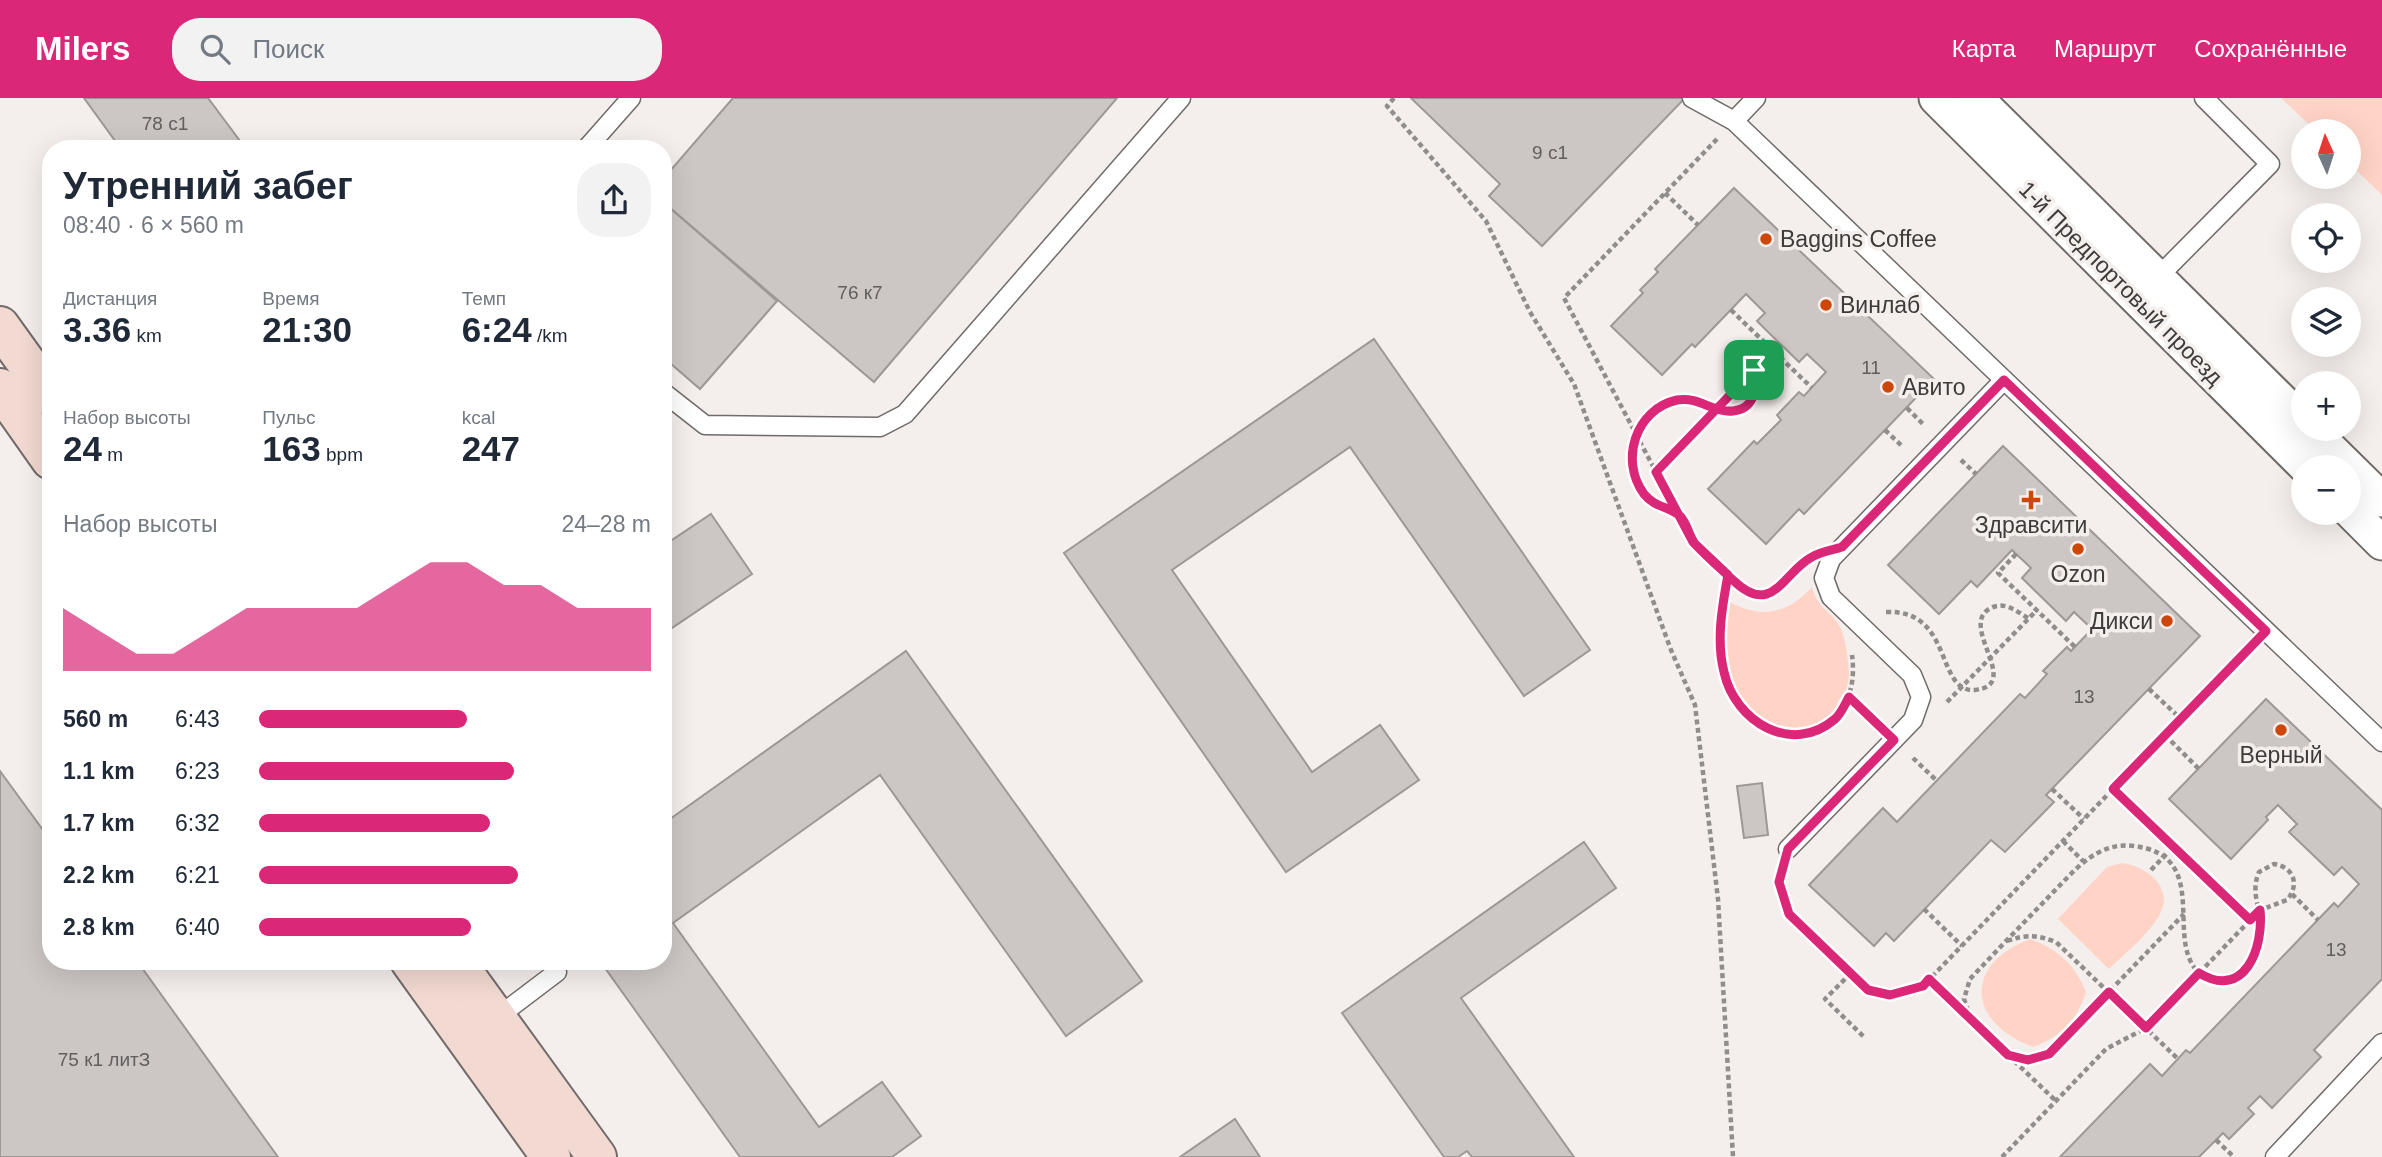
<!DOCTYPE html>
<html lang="ru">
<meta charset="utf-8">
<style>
body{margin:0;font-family:Helvetica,sans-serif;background:#f2f2f3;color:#1f2937;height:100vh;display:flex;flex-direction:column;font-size:26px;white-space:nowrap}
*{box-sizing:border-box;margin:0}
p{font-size:23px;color:#747a83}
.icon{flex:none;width:38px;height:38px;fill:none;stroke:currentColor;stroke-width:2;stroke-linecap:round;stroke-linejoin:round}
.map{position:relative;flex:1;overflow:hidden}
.drawer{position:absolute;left:42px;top:42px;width:630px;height:830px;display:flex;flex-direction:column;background:#fff;border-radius:28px;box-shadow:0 7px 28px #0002}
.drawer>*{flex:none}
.needle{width:46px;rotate:357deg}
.buttons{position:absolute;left:2291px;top:21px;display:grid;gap:14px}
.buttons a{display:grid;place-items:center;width:70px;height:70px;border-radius:50%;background:#fff;box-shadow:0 7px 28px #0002;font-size:35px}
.pin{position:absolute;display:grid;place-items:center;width:60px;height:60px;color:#fff;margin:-30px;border-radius:14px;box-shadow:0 4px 10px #0006}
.round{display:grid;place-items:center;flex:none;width:74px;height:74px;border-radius:28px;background:#f2f2f3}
.summary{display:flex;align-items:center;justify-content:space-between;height:119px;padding:0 21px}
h1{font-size:38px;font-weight:800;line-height:52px}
.metrics{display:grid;grid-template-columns:repeat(3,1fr);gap:10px;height:119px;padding:7px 21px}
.metrics div{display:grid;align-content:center}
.metrics b{font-size:35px;font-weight:800}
.metrics small{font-size:19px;font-weight:400}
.metrics p{font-size:19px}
.chart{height:196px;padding:14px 21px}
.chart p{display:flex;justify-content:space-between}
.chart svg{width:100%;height:126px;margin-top:7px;fill:#db2777;opacity:.7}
ul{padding:0 21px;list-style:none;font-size:23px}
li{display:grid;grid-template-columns:112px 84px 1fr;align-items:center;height:52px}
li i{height:18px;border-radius:9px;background:#db2777}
header{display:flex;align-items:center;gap:42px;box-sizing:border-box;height:98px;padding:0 35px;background:#db2777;color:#fff}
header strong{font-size:33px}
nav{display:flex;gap:38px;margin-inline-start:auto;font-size:24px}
.search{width:490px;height:63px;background:#f2f2f3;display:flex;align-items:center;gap:18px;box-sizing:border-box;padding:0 24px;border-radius:28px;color:#747a83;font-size:26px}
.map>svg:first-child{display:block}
.green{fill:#ffd4c6}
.building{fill:#ccc6c4;stroke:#9d9896;stroke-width:2}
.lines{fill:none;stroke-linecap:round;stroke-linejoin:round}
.lane-casing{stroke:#706b69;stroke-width:21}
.street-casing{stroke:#706b69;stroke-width:37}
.secondary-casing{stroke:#706b69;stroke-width:42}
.path{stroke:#918d8c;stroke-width:4.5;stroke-dasharray:5 3.5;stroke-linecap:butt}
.lane{stroke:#fff;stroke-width:18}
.street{stroke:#fff;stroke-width:33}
.secondary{stroke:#f2d9d1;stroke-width:38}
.route-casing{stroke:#fff;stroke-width:14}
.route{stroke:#db2777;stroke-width:9}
.poi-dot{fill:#cd470a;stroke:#f4eeec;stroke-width:2.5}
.labels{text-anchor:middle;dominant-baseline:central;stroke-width:7;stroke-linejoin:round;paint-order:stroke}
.number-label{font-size:19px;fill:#625e5d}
.poi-label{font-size:23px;fill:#3e3c3b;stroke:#f4eeec;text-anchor:start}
.street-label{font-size:23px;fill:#3e3c3b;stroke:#f4eeec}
</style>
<header>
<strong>Milers</strong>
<div class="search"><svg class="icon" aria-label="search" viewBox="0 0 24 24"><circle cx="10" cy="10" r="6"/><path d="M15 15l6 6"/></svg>Поиск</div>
<nav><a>Карта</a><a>Маршрут</a><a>Сохранённые</a></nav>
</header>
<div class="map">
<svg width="2382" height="1059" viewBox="0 0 2382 1059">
<rect width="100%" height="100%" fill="#f4eeec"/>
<!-- green -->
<g class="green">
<path d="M2281 0H2382V97L2349 65 2348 33H2316Z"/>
<path d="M1812 489C1818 511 1829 511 1839 527 1846 538 1848 562 1849 575 1849 585 1845 596 1839 605 1808 658 1740 624 1729 573 1724 550 1726 526 1728 503 1760 521 1787 517 1812 489Z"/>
<path d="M2122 765C2146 768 2176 790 2159 818 2148 837 2125 855 2109 871L2058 821 2107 769Z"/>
<path d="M2030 841C2058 851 2075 867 2086 894 2077 922 2061 939 2033 949 1968 925 1962 867 2030 841Z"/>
</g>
<!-- building -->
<g class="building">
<path d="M84 0H208L246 51H121Z"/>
<path d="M733 0H1117L874 284 663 104V81Z"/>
<path d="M1411 0H1685L1542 148 1489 98 1500 86Z"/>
<path d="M1734 90 1934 281 1804 416 1799 411 1766 446 1708 391 1754 343 1757 346 1781 322 1777 317 1799 294 1804 298 1826 274 1807 256 1799 264 1767 233 1757 223 1765 215 1746 196 1695 249 1692 246 1662 277 1611 228 1643 195 1640 192 1658 174 1655 171Z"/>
<path d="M663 104 777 203 700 291 663 259Z"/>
<path d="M1374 241 1590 552 1524 598 1350 349 1172 472 1312 674 1380 627 1419 682 1286 774 1064 455Z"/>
<path d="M2003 348 2200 538 2046 697 2054 704 2005 754 1991 742 1894 843 1886 835 1874 848 1809 787 1883 710 1897 724 2020 596 2025 600 2047 576 2043 573 2067 549 2071 553 2092 531 2074 514 2066 523 2022 480 2031 470 2012 452 1977 489 1971 483 1939 516 1888 467Z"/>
<path d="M711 416 752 476 663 536V448Z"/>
<path d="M906 553 1142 883 1066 938 880 677 673 825 819 1029 882 984 921 1038 892 1059H740L600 863H663V726Z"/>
<path d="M2266 601 2382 712V881L2314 952 2321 959 2272 1010 2260 998 2248 1010 2254 1016 2229 1041 2223 1035 2199 1059H2060L2150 966 2162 978 2186 952 2190 955 2334 805 2338 809 2359 786 2342 769 2334 777 2289 734 2297 726 2278 707 2266 719 2268 722 2231 761 2169 701Z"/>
<path d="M0 673 51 743V863H137L278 1059H0Z"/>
<path d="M1762 685 1768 737 1744 740 1737 688Z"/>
<path d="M1584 744 1616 790 1461 900 1574 1059H1472L1467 1053 1458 1059H1444L1342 915Z"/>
<path d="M1235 1021 1260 1059H1180Z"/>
</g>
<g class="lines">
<defs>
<g id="lane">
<path d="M1692 0 1734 23 2382 644"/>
<path d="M1734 23 1756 0"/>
<path d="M586 51 631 0"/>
<path d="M2157 180 2270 66 2204 0"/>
<path d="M663 294 705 327 880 329 905 316 1181 0"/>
<path d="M1788 751 1913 622 1921 599 1912 577 1831 499 1824 480 1831 461 2004 282"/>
<path d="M495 921 557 874"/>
<path d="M2275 1059 2382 945"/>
</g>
<g id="street">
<path d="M1936 0 2306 369"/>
<path d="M1976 0 2303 324"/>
<path d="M2310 331 2382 402"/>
<path d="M2348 411 2382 445"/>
</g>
<g id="secondary">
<path d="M0 228 51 299"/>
<path d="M0 290 51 362"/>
<path d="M410 863 551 1059"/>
<path d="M455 863 597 1059"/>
</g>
</defs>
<!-- lane casing -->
<use href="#lane" class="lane-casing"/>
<!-- street casing -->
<use href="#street" class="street-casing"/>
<!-- secondary casing -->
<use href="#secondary" class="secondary-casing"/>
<!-- path -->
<g class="path">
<path d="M1394 0 1387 8 1486 123 1530 214 1574 286 1671 552 1695 607 1718 801 1733 1059"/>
<path d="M1717 41 1564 200 1693 444 1740 489 1754 496 1769 495 1782 489 1797 473"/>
<path d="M1665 95 1698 127"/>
<path d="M1731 212 1812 290"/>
<path d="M1907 310 1924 327"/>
<path d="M1885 332 1902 348"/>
<path d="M1961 362 1976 376"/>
<path d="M1656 374 1773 252"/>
<path d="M1679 418C1661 410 1648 403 1639 385 1630 369 1630 348 1639 333 1674 267 1714 329 1747 307 1759 299 1756 285 1754 272"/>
<path d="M2016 456 1998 475 2075 549"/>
<path d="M1728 478C1722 509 1716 543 1724 575 1745 663 1865 654 1852 557"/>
<path d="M1886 514C1954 511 1935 595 1975 592 2023 587 1959 529 1989 511 2004 502 2016 513 2028 520"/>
<path d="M2149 591 2181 621"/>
<path d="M1849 599 1877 625"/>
<path d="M1947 604 2037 512"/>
<path d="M2165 637 2199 671"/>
<path d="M1913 660 1937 683"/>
<path d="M2113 690 2250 822"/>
<path d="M2052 691 2084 721"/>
<path d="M2063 743 2083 763"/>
<path d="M2151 772 2174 748"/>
<path d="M1781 776 1779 784 1789 816 1868 892 1890 897 1923 888 2248 551"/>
<path d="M2292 796 2318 822"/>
<path d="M1924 811 1962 848"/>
<path d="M2007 843C2026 836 2038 837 2056 844L2178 961"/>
<path d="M1851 875 1825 901 1865 940"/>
<path d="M1929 881 1969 919"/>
<path d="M2008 957 2056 1003"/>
<path d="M2216 1042 2234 1059"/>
<path d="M2002 1059 2106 951 2146 930 2260 812 2287 802C2300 787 2294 769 2274 766L2259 774C2245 806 2279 826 2246 869 2241 876 2233 883 2225 884 2218 885 2210 882 2205 879 2158 851 2217 758 2134 748 2105 744 2084 762 2066 781 2034 814 2002 847 1970 881L1964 901 1971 921 2008 957 2028 962 2049 956 2184 816"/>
</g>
<!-- lane -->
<use href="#lane" class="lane"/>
<!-- street -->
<use href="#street" class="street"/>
<!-- secondary -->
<use href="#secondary" class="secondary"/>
</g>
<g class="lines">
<defs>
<path id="route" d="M1754 272 1656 374 1693 444 1728 477C1722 509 1716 543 1724 574 1735 624 1792 658 1835 621 1841 616 1845 606 1849 599L1894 642 1788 751 1779 784 1789 816 1868 892 1890 897 1923 888 1929 881 2008 957 2028 962 2049 956 2109 894 2146 930 2199 875C2245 903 2264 849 2260 812L2250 822 2113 691 2266 533 2004 282 1842 449C1833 452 1820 454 1812 459 1784 473 1773 520 1734 483 1721 471 1707 459 1695 446 1689 438 1687 425 1680 418 1670 409 1654 409 1644 396 1619 362 1636 311 1677 302 1698 298 1713 315 1733 313 1755 311 1757 290 1754 272"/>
</defs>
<!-- route casing -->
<use href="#route" class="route-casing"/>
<!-- route -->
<use href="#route" class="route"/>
</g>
<!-- markers -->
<g class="poi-dot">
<circle cx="1766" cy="141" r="7"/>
<circle cx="1826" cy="207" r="7"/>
<circle cx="1888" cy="289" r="7"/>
<path d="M2027.5 391.5h7v7h7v7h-7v7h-7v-7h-7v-7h7z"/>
<circle cx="2078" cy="451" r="7"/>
<circle cx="2167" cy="523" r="7"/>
<circle cx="2281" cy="632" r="7"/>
</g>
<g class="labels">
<!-- number labels -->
<g class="number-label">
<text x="165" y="25">78 с1</text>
<text x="1550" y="54">9 с1</text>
<text x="860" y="194">76 к7</text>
<text x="1871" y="269">11</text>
<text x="2084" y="598">13</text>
<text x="2336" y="851">13</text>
<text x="104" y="961">75 к1 литЗ</text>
</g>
<!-- poi labels -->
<g class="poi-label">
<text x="1780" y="141">Baggins Coffee</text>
<text x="1840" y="207">Винлаб</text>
<text x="1902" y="289">Авито</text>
<text x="2031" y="427" text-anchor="middle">Здравсити</text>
<text x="2078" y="476" text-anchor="middle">Ozon</text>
<text x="2153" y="523" text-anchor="end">Дикси</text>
<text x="2281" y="657" text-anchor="middle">Верный</text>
</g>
<!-- street labels -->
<g class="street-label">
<text transform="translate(2121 185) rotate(45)">1-й Предпортовый проезд</text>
</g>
</g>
</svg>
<div class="buttons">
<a><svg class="needle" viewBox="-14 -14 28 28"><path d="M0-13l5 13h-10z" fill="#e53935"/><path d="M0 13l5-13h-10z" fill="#747a83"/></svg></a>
<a><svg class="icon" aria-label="locate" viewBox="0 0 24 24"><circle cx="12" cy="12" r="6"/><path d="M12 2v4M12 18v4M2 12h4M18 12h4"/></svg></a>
<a><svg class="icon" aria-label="layers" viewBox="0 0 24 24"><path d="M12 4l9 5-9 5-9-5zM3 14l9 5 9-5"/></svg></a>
<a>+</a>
<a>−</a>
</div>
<div class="pin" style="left:1754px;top:272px;background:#1e9e55"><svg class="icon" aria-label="arrive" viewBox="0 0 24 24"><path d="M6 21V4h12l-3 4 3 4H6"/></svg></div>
<section class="drawer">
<div class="summary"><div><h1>Утренний забег</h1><p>08:40 · 6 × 560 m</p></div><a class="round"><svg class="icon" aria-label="share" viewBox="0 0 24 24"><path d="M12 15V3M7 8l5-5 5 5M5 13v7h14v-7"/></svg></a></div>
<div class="metrics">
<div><p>Дистанция</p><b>3.36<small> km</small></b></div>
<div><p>Время</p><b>21:30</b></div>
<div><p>Темп</p><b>6:24<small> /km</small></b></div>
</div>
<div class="metrics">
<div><p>Набор высоты</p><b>24<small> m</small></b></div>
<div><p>Пульс</p><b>163<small> bpm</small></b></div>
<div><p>kcal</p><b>247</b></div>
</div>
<div class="chart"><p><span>Набор высоты</span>24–28 m</p>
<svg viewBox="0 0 160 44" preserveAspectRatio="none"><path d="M0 44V22L10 30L20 38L30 38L40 30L50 22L60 22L70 22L80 22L90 14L100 6L110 6L120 14L130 14L140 22L150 22L160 22V44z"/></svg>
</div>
<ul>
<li><b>560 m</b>6:43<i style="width:53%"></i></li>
<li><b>1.1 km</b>6:23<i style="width:65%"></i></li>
<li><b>1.7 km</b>6:32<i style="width:59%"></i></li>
<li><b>2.2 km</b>6:21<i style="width:66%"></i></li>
<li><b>2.8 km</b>6:40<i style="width:54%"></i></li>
</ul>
</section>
</div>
